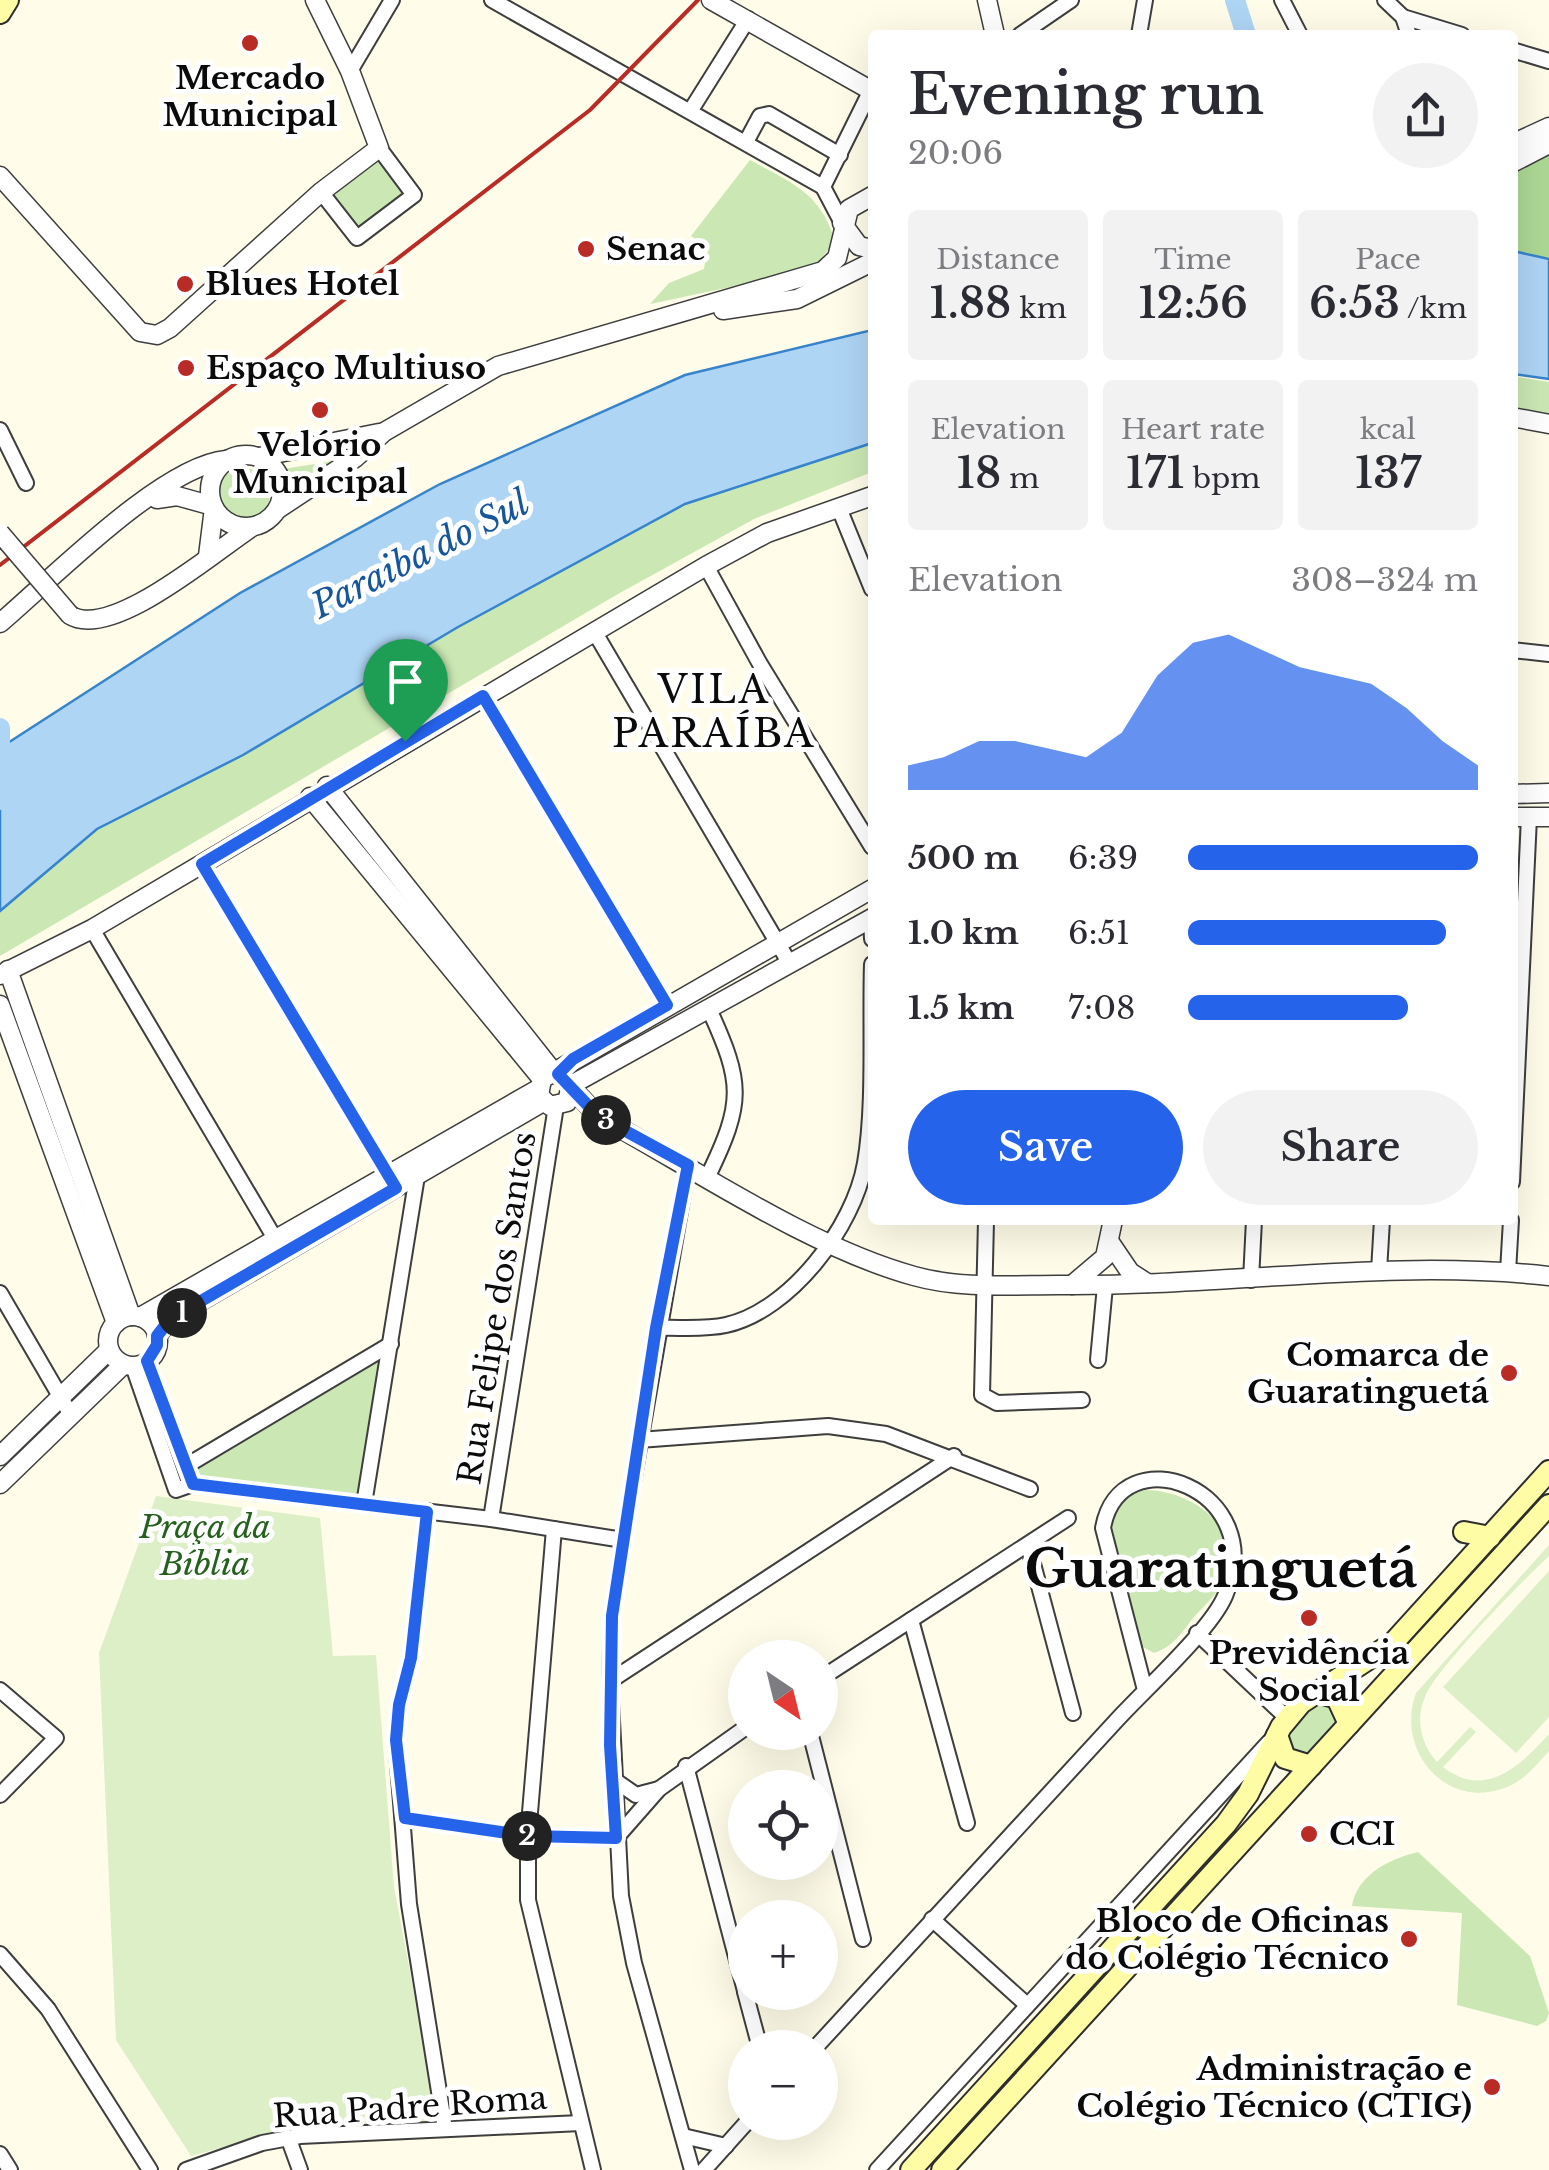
<!DOCTYPE html>
<meta charset="utf-8">
<style>
body{margin:0;font-family:"Libre Baskerville",serif;background:#f2f2f3;color:#2b2b33;height:100vh;display:flex;flex-direction:column;font-size:38px;white-space:nowrap}
*{box-sizing:border-box;margin:0}
p{font-size:32px;color:#7c7c81}
.icon{flex:none;width:55px;height:55px;fill:none;stroke:currentColor;stroke-width:2;stroke-linecap:round;stroke-linejoin:round}
.map{position:relative;flex:1;overflow:hidden}
.panel{position:absolute;left:868px;top:30px;width:650px;height:1195px;display:flex;flex-direction:column;background:#fff;border-radius:10px;box-shadow:0 10px 40px #0002}
.panel>*{flex:none}
.needle{width:65px;rotate:145deg}
.controls{position:absolute;left:728px;top:1640px;display:grid;gap:20px}
.controls a{display:grid;place-items:center;width:110px;height:110px;border-radius:50%;background:#fff;box-shadow:0 10px 40px #0002;font-size:50px}
.pin{position:absolute;display:grid;place-items:center;width:85px;height:85px;color:#fff;margin:-102px -42px;border-radius:50% 50% 50% 0;rotate:-45deg;box-shadow:0 0 10px #0007}
.pin .icon{rotate:45deg}
.km{position:absolute;width:50px;height:50px;margin:-25px;border-radius:50%;background:#222;color:#fff;font-size:28px;line-height:50px;text-align:center}
.round{display:grid;place-items:center;flex:none;width:105px;height:105px;border-radius:52px;background:#f2f2f3}
.head{display:flex;align-items:center;justify-content:space-between;height:170px;padding:0 40px}
h1{font-size:55px;font-weight:600;line-height:75px}
.metrics{display:grid;grid-template-columns:repeat(3,1fr);gap:15px;height:170px;padding:10px 40px}
.metrics div{display:grid;align-content:center;border-radius:10px;background:#f2f2f3;text-align:center}
.metrics b{font-size:42px;font-weight:600}
.metrics small{font-size:28px;font-weight:400}
.metrics p{font-size:28px}
.chart{height:280px;padding:20px 40px}
.chart p{display:flex;justify-content:space-between}
.chart svg{width:100%;height:180px;margin-top:10px;fill:#2563eb;opacity:.7}
.cta{display:flex;gap:20px;margin-top:auto;padding:20px 40px}
.cta a{flex:1;height:115px;border-radius:60px;background:#2563eb;color:#fff;font-size:40px;font-weight:600;line-height:115px;text-align:center}
.cta a+a{background:#f2f2f3;color:#2b2b33}
ul{padding:0 40px;list-style:none;font-size:32px}
li{display:grid;grid-template-columns:160px 120px 1fr;align-items:center;height:75px}
li i{height:25px;border-radius:12px;background:#2563eb}
.map>svg:first-child{display:block}
.green{fill:#cbe8b4}
.forest{fill:#add894}
.pitch{fill:#ddefc6}
.water{fill:#afd5f5;stroke:#3784cc;stroke-width:2.5}
.lines{fill:none;stroke-linecap:round;stroke-linejoin:round}
.river{stroke:#afd5f5;stroke-width:20}
.minor-casing{stroke:#3e3e3e;stroke-width:18}
.tertiary-casing{stroke:#3e3e3e;stroke-width:21}
.secondary-casing{stroke:#2d2d2d;stroke-width:24}
.minor{stroke:#fff;stroke-width:14}
.tertiary{stroke:#fff;stroke-width:18}
.secondary{stroke:#fefca5;stroke-width:20}
.rail{stroke:#b92b25;stroke-width:4}
.tertiary-bridge-casing{stroke:#3e3e3e;stroke-width:21;stroke-linecap:butt}
.tertiary-bridge{stroke:#fff;stroke-width:18}
.route-casing{stroke:#fff;stroke-width:20}
.route{stroke:#2563eb;stroke-width:12}
.poi-dot{fill:#b92b25;stroke:#fff;stroke-width:4}
.labels{text-anchor:middle;dominant-baseline:central;stroke-width:10;stroke-linejoin:round;paint-order:stroke}
.poi-label{font-size:32px;font-weight:bold;fill:#0b0b0b;stroke:#fff;text-anchor:start}
.street-label{font-size:32px;fill:#0b0b0b;stroke:#fff}
.park-label{font-size:32px;font-style:italic;fill:#25611d;stroke:#fff}
.water-label{font-size:35px;font-style:italic;fill:#16569b;stroke:#fff}
.quarter-label{font-size:38px;letter-spacing:2.5px;fill:#0b0b0b;stroke:#fff}
.town-label{font-size:52px;font-weight:bold;fill:#0b0b0b;stroke:#fff}
</style>
<div class="map">
<svg width="1549" height="2170" viewBox="0 0 1549 2170">
<rect width="100%" height="100%" fill="#fffce9"/>
<!-- green -->
<g class="green">
<path d="M378 156 406 194 357 231 329 193Z"/>
<path d="M750 160C792 183 821 193 835 241L812 270 650 304 669 283 704 269 707 248 691 236Z"/>
<path d="M1512 376 1549 382V416L1513 409Z"/>
<path d="M872 443V472L754 519 618 594 0 956V911L97 829 243 755 458 627 685 504Z"/>
<path d="M340 460 288 498 283 469Z"/>
<circle cx="244" cy="494" r="26"/>
<path d="M371 1360 378 1362 381 1369 361 1491 355 1496 199 1480 195 1471 201 1462Z"/>
<path d="M1145 1490C1187 1490 1241 1522 1227 1573 1222 1590 1206 1604 1194 1617 1182 1632 1173 1647 1154 1653L1141 1646 1109 1525 1124 1496Z"/>
<path d="M1318 1703C1332 1705 1336 1713 1339 1726L1307 1760H1294L1283 1737Z"/>
<path d="M1418 1852 1530 1956 1549 2013 1546 2021 1537 2026 1457 2005 1462 1913 1352 1906C1357 1875 1389 1859 1418 1852Z"/>
</g>
<!-- forest -->
<path class="forest" d="M1549 153V270L1513 262V172Z"/>
<!-- pitch -->
<g class="pitch">
<path d="M156 1496 320 1518 333 1656 376 1655 394 1887 437 2115 434 2122 287 2130 191 2156 116 2040 99 1653Z"/>
<path d="M1549 1545V1556C1524 1579 1436 1669 1425 1697 1415 1719 1421 1744 1437 1762L1470 1727 1476 1732 1443 1767C1485 1800 1520 1766 1549 1734V1751C1536 1765 1525 1780 1507 1787 1446 1812 1395 1750 1416 1693Z"/>
<path d="M1549 1571V1717L1516 1753 1443 1687Z"/>
</g>
<!-- water -->
<g class="water">
<path d="M1513 251 1549 259V379L1513 374Z"/>
<path d="M872 330V443L685 504 458 627 243 755 97 829 0 911V748L240 593 440 484 685 375Z"/>
</g>
<g class="lines">
<!-- river -->
<g class="river">
<path d="M1235 0 1246 35"/>
<path d="M0 728V800"/>
</g>
<defs>
<g id="minor">
<path d="M492 0 823 187 842 223"/>
<path d="M1282 0 1300 35"/>
<path d="M1385 0 1403 17 1409 35"/>
<path d="M1403 17 1462 35"/>
<path d="M1020 35 1071 0"/>
<path d="M1139 35 1145 0"/>
<path d="M1512 50 1549 61"/>
<path d="M350 71 392 0"/>
<path d="M691 110 748 19"/>
<path d="M746 142 760 116 769 114 840 155"/>
<path d="M823 187 871 90"/>
<path d="M321 192 357 238 414 195 379 148"/>
<path d="M0 430 26 483"/>
<path d="M839 508 872 589"/>
<path d="M706 566 760 664 872 847"/>
<path d="M594 631 790 964"/>
<path d="M1512 650 1549 654"/>
<path d="M483 696 667 1005"/>
<path d="M202 864 393 1183"/>
<path d="M871 919 872 939"/>
<path d="M92 929 280 1247"/>
<path d="M688 1165 623 1540 612 1616 610 1681 621 1896 634 1963 692 2170"/>
<path d="M708 1176C744 1102 743 1083 709 1009"/>
<path d="M1512 1182 1529 817"/>
<path d="M986 1220 982 1395 997 1403 1082 1400"/>
<path d="M1379 1271 1382 1220"/>
<path d="M1508 1272 1511 1220"/>
<path d="M1251 1280 1254 1220"/>
<path d="M0 1293 71 1415"/>
<path d="M657 1328C679 1327 704 1330 726 1325 790 1311 854 1227 865 1163 875 1106 870 1024 872 964"/>
<path d="M1098 1360 1105 1286"/>
<path d="M147 1361 189 1474"/>
<path d="M133 1366 176 1490 193 1484 491 1519 623 1540"/>
<path d="M639 1440 828 1426 886 1434 1030 1489"/>
<path d="M186 1466 391 1344"/>
<path d="M364 1504 417 1176 412 1169"/>
<path d="M427 1511 411 1658 399 1705 396 1739 409 1904 445 2129"/>
<path d="M491 1519 556 1106"/>
<path d="M554 1529 528 1836V1900L593 2170"/>
<path d="M1028 1545 1073 1713"/>
<path d="M911 1620 967 1823"/>
<path d="M1197 1633 1287 1718"/>
<path d="M820 1679 1068 1518"/>
<path d="M610 1681 954 1456"/>
<path d="M0 1690 56 1738 0 1795"/>
<path d="M810 1732 863 1939"/>
<path d="M686 1766 745 1991"/>
<path d="M613 1779 636 1795 659 1789"/>
<path d="M405 1818 528 1836 616 1838 659 1789 745 1728"/>
<path d="M932 1919 1027 2005"/>
<path d="M0 1954 48 2009 150 2170"/>
<path d="M745 1992 760 2048"/>
<path d="M815 2048C915 1938 1015 1830 1115 1722 1143 1691 1210 1631 1225 1596 1271 1489 1120 1433 1103 1528L1145 1690"/>
<path d="M683 2136 726 2146"/>
<path d="M288 2137 300 2170"/>
<path d="M0 2154 10 2170"/>
<path d="M186 2170 262 2143 300 2136 581 2123"/>
<path d="M704 2170 747 2122"/>
<path d="M877 2170 1269 1742"/>
</g>
<g id="tertiary">
<path d="M711 0 872 91"/>
<path d="M987 0 995 35"/>
<path d="M1512 144 1549 127"/>
<path d="M1512 163 1549 144"/>
<path d="M0 176 140 332 157 335 170 328 321 192 379 148 350 71 315 0"/>
<path d="M842 223 859 246 872 249"/>
<path d="M723 310 797 299 872 262"/>
<path d="M1512 417 1549 424"/>
<circle cx="246" cy="491" r="36"/>
<path d="M259 457 379 433"/>
<path d="M157 499 177 496 213 506"/>
<path d="M278 509 355 458 384 432 498 366 823 271 837 258 849 209 872 196"/>
<path d="M208 556 214 508"/>
<path d="M70 615C111 641 215 551 252 527"/>
<path d="M0 623C51 580 162 466 226 460"/>
<path d="M327 786 555 1074"/>
<path d="M1512 794 1549 793"/>
<path d="M310 797 542 1079"/>
<path d="M1512 817H1549"/>
<path d="M8 970 131 1316"/>
<path d="M0 975 92 929 706 566 767 533 872 496"/>
<path d="M0 1005 116 1323"/>
<path d="M558 1074 571 1085 567 1102 550 1106 539 1096 542 1079 872 889"/>
<path d="M571 1085 872 918"/>
<path d="M571 1087 598 1116C695 1169 809 1247 914 1276 960 1289 1011 1285 1058 1285 1222 1287 1386 1258 1549 1276"/>
<path d="M1111 1244 1130 1272 1147 1283"/>
<path d="M1072 1285 1105 1257 1113 1220"/>
<circle cx="133" cy="1341" r="25"/>
<path d="M140 1317 538 1089"/>
<path d="M157 1336 170 1319 543 1102"/>
<path d="M0 1456 109 1350"/>
<path d="M0 1484 123 1365"/>
</g>
<g id="secondary">
<path d="M0 13 8 0"/>
<path d="M1464 1532 1490 1537"/>
<path d="M1317 1692 1337 1698 1349 1724"/>
<path d="M1277 1735 1285 1758 1311 1766"/>
<path d="M911 2170 1226 1824 1248 1794 1281 1727 1301 1703 1393 1643 1549 1471"/>
<path d="M942 2170 1549 1505"/>
</g>
</defs>
<!-- minor casing -->
<use href="#minor" class="minor-casing"/>
<!-- tertiary casing -->
<use href="#tertiary" class="tertiary-casing"/>
<!-- secondary casing -->
<use href="#secondary" class="secondary-casing"/>
<!-- minor -->
<use href="#minor" class="minor"/>
<!-- tertiary -->
<use href="#tertiary" class="tertiary"/>
<!-- secondary -->
<use href="#secondary" class="secondary"/>
<!-- rail -->
<path class="rail" d="M0 565 590 110 698 0"/>
<defs>
<path id="tertiary-bridge" d="M0 533 70 615"/>
</defs>
<!-- tertiary-bridge casing -->
<use href="#tertiary-bridge" class="tertiary-bridge-casing"/>
<!-- tertiary-bridge -->
<use href="#tertiary-bridge" class="tertiary-bridge"/>
</g>
<g class="lines">
<defs>
<path id="route" d="M483 696 667 1005 573 1059 558 1074 598 1116 688 1165 656 1328 612 1616 610 1745 616 1838 528 1836 405 1818 396 1740 399 1705 411 1658 427 1512 193 1484 147 1361 157 1345V1336L170 1319 396 1188 202 864Z"/>
</defs>
<!-- route casing -->
<use href="#route" class="route-casing"/>
<!-- route -->
<use href="#route" class="route"/>
</g>
<!-- markers -->
<g class="poi-dot">
<circle cx="250" cy="43" r="10"/>
<circle cx="586" cy="249" r="10"/>
<circle cx="185" cy="284" r="10"/>
<circle cx="186" cy="368" r="10"/>
<circle cx="320" cy="410" r="10"/>
<circle cx="1509" cy="1373" r="10"/>
<circle cx="1309" cy="1618" r="10"/>
<circle cx="1309" cy="1834" r="10"/>
<circle cx="1409" cy="1939" r="10"/>
<circle cx="1492" cy="2087" r="10"/>
</g>
<g class="labels">
<!-- poi labels -->
<g class="poi-label">
<text x="250" y="78" text-anchor="middle">Mercado<tspan x="250" dy="37">Municipal</tspan></text>
<text x="606" y="249">Senac</text>
<text x="205" y="284">Blues Hotel</text>
<text x="206" y="368">Espaço Multiuso</text>
<text x="320" y="445" text-anchor="middle">Velório<tspan x="320" dy="37">Municipal</tspan></text>
<text x="1489" y="1355" text-anchor="end">Comarca de<tspan x="1489" dy="37">Guaratinguetá</tspan></text>
<text x="1309" y="1653" text-anchor="middle">Previdência<tspan x="1309" dy="37">Social</tspan></text>
<text x="1329" y="1834">CCI</text>
<text x="1389" y="1921" text-anchor="end">Bloco de Oficinas<tspan x="1389" dy="37">do Colégio Técnico</tspan></text>
<text x="1472" y="2069" text-anchor="end">Administração e<tspan x="1472" dy="37">Colégio Técnico (CTIG)</tspan></text>
</g>
<!-- street labels -->
<g class="street-label">
<text transform="translate(497 1308) rotate(-81)">Rua Felipe dos Santos</text>
<text transform="translate(410 2107) rotate(-4)">Rua Padre Roma</text>
</g>
<!-- park labels -->
<g class="park-label">
<text x="205" y="1527">Praça da<tspan x="205" dy="37">Bíblia</tspan></text>
</g>
<!-- water labels -->
<g class="water-label">
<text transform="translate(420 554) rotate(-27)">Paraiba do Sul</text>
</g>
<!-- quarter labels -->
<g class="quarter-label">
<text x="714" y="689">VILA<tspan x="714" dy="44">PARAÍBA</tspan></text>
</g>
<!-- town labels -->
<g class="town-label">
<text x="1221" y="1569">Guaratinguetá</text>
</g>
</g>
</svg>
<div class="controls">
<a><svg class="needle" viewBox="-14 -14 28 28"><path d="M0-13l5 13h-10z" fill="#e53935"/><path d="M0 13l5-13h-10z" fill="#7c7c81"/></svg></a>
<a><svg class="icon" aria-label="locate" viewBox="0 0 24 24"><circle cx="12" cy="12" r="6"/><path d="M12 2v4M12 18v4M2 12h4M18 12h4"/></svg></a>
<a>+</a>
<a>−</a>
</div>
<div class="pin" style="left:405px;top:741px;background:#1e9e55"><svg class="icon" aria-label="arrive" viewBox="0 0 24 24"><path d="M6 21V4h12l-3 4 3 4H6"/></svg></div>
<b class="km" style="left:182px;top:1313px">1</b>
<b class="km" style="left:527px;top:1836px">2</b>
<b class="km" style="left:606px;top:1120px">3</b>
<section class="panel">
<div class="head"><div><h1>Evening run</h1><p>20:06</p></div><a class="round"><svg class="icon" aria-label="share" viewBox="0 0 24 24"><path d="M12 15V3M7 8l5-5 5 5M5 13v7h14v-7"/></svg></a></div>
<div class="metrics">
<div><p>Distance</p><b>1.88<small> km</small></b></div>
<div><p>Time</p><b>12:56</b></div>
<div><p>Pace</p><b>6:53<small> /km</small></b></div>
</div>
<div class="metrics">
<div><p>Elevation</p><b>18<small> m</small></b></div>
<div><p>Heart rate</p><b>171<small> bpm</small></b></div>
<div><p>kcal</p><b>137</b></div>
</div>
<div class="chart"><p><span>Elevation</span>308–324 m</p>
<svg viewBox="0 0 160 44" preserveAspectRatio="none"><path d="M0 44V38L10 36L20 32L30 32L40 34L50 36L60 30L70 16L80 8L90 6L100 10L110 14L120 16L130 18L140 24L150 32L160 38V44z"/></svg>
</div>
<ul>
<li><b>500 m</b>6:39<i style="width:100%"></i></li>
<li><b>1.0 km</b>6:51<i style="width:89%"></i></li>
<li><b>1.5 km</b>7:08<i style="width:76%"></i></li>
</ul>
<div class="cta"><a>Save</a><a>Share</a></div>
</section>
</div>
